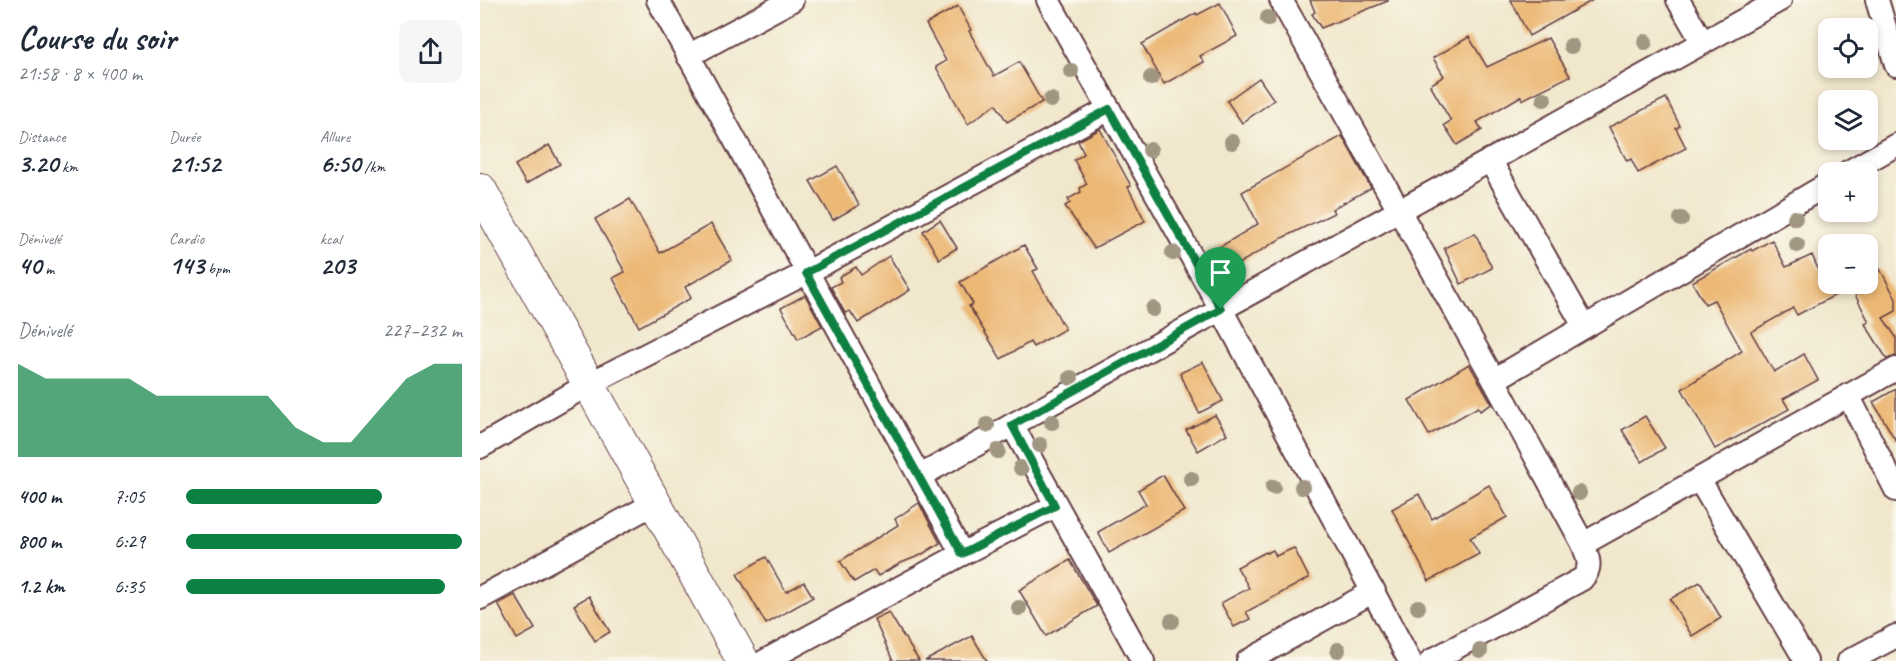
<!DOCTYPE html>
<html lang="fr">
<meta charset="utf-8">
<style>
body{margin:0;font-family:Caveat,sans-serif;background:#f6f6f7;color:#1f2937;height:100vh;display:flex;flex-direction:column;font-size:22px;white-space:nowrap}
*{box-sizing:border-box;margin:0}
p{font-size:20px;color:#747a83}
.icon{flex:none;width:33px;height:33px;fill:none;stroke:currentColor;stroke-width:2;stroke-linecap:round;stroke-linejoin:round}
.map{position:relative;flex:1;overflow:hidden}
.side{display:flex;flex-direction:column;background:#fff;width:480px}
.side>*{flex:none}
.tools{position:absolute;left:1338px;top:18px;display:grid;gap:12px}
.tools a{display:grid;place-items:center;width:60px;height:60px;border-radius:12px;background:#fff;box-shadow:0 3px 9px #0003;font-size:30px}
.pin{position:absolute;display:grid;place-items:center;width:51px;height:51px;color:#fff;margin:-62px -26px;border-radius:50% 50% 50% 0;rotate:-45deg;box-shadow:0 0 6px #0007}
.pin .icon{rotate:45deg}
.round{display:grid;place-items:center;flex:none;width:63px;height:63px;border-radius:12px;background:#f6f6f7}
.head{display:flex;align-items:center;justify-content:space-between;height:102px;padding:0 18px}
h1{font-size:33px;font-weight:600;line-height:45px}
.figures{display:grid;grid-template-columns:repeat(3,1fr);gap:9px;height:102px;padding:6px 18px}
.figures div{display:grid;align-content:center}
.figures b{font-size:26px;font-weight:600}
.figures small{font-size:16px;font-weight:400}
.figures p{font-size:16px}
.chart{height:168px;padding:12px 18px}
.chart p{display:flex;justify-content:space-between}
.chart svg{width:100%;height:108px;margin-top:6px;fill:#0b8043;opacity:.7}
ul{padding:0 18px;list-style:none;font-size:20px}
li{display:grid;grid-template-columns:96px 72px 1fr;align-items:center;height:45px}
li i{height:15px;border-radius:8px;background:#0b8043}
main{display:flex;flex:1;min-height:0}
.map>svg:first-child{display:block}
.building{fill:#ecb874}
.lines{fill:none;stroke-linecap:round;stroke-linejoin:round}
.street-casing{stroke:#633d43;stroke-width:26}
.secondary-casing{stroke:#633d43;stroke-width:34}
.street{stroke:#fff;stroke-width:22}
.secondary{stroke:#fff;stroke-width:32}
.tree{fill:#a19682}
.route-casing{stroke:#fff;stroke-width:12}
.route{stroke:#0b8043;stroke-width:8}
</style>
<main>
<section class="side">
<div class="head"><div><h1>Course du soir</h1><p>21:58 · 8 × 400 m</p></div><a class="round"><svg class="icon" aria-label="share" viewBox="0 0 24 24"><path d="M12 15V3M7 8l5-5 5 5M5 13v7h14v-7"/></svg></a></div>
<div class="figures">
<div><p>Distance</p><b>3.20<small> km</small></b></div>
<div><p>Durée</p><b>21:52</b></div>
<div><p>Allure</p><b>6:50<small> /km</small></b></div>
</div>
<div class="figures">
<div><p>Dénivelé</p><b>40<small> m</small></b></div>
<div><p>Cardio</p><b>143<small> bpm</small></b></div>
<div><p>kcal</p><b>203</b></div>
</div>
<div class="chart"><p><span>Dénivelé</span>227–232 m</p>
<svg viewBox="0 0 160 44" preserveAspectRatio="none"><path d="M0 44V6L10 12L20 12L30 12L40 12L50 19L60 19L70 19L80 19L90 19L100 32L110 38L120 38L130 25L140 12L150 6L160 6V44z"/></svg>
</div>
<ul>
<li><b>400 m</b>7:05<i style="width:71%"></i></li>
<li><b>800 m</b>6:29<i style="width:100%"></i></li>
<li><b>1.2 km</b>6:35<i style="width:94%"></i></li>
</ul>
</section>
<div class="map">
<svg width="1416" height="661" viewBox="0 0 1416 661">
<rect width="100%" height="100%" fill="#fbf7ec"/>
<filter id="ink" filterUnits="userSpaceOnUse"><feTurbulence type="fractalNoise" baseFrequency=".0167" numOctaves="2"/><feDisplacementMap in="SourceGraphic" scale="12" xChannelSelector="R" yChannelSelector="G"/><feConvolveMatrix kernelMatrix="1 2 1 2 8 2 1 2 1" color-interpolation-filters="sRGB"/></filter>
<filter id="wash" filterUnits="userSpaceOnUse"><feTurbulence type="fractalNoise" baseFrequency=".008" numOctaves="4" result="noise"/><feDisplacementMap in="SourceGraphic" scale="24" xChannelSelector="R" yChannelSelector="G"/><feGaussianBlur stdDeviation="1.35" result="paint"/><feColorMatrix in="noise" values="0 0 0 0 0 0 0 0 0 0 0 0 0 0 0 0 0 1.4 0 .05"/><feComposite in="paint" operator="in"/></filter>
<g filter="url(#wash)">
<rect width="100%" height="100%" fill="#f0e7cc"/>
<g id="blocks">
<!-- building -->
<g class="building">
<path d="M830 0H908V1L841 28 832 14 835 12Z"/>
<path d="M1031 0H1113L1049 36Z"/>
<path d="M740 3 757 36 720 56 724 62 684 84 662 44 716 13 717 15Z"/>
<path d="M478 6 491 30 489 31 514 76 539 62 562 102 527 122 516 104 488 124 456 67 466 61 446 24Z"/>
<path d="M989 37 1007 67 1068 38 1090 76 1042 100 1041 96 997 122 1002 130 977 145 964 125 971 121 950 85 964 76 953 58Z"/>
<path d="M779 78 794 100 762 123 747 101Z"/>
<path d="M1186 98 1200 126 1196 128 1206 148 1158 173 1151 159 1147 161 1129 127Z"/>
<path d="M620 129 651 186 648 187 665 221 614 248 585 206 590 203 588 199 601 192 600 188 607 184 594 160 604 154 598 141Z"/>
<path d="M862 136 891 188 852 209 854 213 800 239 750 269 738 248 778 224 762 192Z"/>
<path d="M69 145 80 164 46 184 35 165Z"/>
<path d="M357 166 379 205 353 220 330 181Z"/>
<path d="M150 199 180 253 231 224 252 260 205 287 211 298 159 327 133 278 145 272 115 219Z"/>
<path d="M460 220 477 248 459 259 443 231Z"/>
<path d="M995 233 1012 268 981 284 964 248Z"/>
<path d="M1292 240 1306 267 1332 255 1338 269 1348 264V284H1388V276L1400 269 1416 299V311L1403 318 1416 337V356L1407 359 1385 324 1389 322 1371 287 1317 315 1313 308 1271 332 1294 372 1324 354 1338 380 1303 399 1309 409 1235 449 1202 389 1262 351 1234 300 1225 304 1212 282 1271 249 1272 251Z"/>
<path d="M544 245 558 269 553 271 585 329 553 347 550 342 521 359 489 306 493 304 480 282Z"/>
<path d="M409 256 430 290 378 323 370 311 365 313 351 287 361 282 359 277 376 267 381 275Z"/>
<path d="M325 295 342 326 318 339 301 308Z"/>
<path d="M723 362 743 401 719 413 700 373Z"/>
<path d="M989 364 1012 404 1000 411 998 407 949 435 929 400Z"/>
<path d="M1416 389V441L1393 402Z"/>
<path d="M735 415 747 434 718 451 706 430Z"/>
<path d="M1165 416 1185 448 1162 462 1142 430Z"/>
<path d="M683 475 704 511 629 553 618 532 666 504 658 490Z"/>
<path d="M1009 485 1027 517 990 538 999 554 949 581 912 509 939 494 952 519Z"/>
<path d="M439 503 460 543 441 555 421 563 398 576 394 570 374 582 360 561 418 525 415 519Z"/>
<path d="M814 548 829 578 766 612 770 619 754 627 741 603 769 588 757 567 786 552 787 553 793 550 796 556Z"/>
<path d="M286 557 306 592 324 582 333 597 286 624 257 574Z"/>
<path d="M590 560 617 606 566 636 539 590Z"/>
<path d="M1220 582 1241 618 1212 636 1190 599Z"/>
<path d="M35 595 55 629 37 639 18 604Z"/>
<path d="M109 596 130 632 115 641 94 605Z"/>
<path d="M409 612 414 621 439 661H413L394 619Z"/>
<path d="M492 636 507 661H445Z"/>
</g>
</g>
</g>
<g filter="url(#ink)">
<use href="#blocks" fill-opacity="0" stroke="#633d43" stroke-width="1.5"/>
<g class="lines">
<defs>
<g id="street">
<path d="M178 0 482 554"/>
<path d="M568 0 741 309 930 661"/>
<path d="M801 0 1014 380 1103 544C1108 558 1113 567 1102 579L951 661"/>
<path d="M1198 0 1223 43"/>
<path d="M1397 0 1416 65"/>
<path d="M208 56 312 0"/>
<path d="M1010 160 1104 326"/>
<path d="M1368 172 1416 145"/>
<path d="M1014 380 1348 184"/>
<path d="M1368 395 1416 490"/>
<path d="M532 425 663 661"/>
<path d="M0 447 109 384 326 273 629 109"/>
<path d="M440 476 1300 0"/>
<path d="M1219 479 1326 661"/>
<path d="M1103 544 1416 369"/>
<path d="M0 598 175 503"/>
<path d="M285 661 482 554 575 506"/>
<path d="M768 661 894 591"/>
<path d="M1369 661 1416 636"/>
</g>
<path id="secondary" d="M0 189 263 661"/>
</defs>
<!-- street casing -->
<use href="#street" class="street-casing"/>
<!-- secondary casing -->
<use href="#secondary" class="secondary-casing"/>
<!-- street -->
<use href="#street" class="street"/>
<!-- secondary -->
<use href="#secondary" class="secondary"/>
</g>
<!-- trees -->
<g class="tree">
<circle cx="788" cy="18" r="8"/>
<circle cx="1165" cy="42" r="8"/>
<circle cx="1091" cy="46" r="8"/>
<circle cx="591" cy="71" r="8"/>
<circle cx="671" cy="78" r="8"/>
<circle cx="1064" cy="99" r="8"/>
<circle cx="571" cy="100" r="8"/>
<circle cx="752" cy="142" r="8"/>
<circle cx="670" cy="150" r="8"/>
<circle cx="1315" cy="218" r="8"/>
<circle cx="1201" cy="219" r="8"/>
<circle cx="1317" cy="245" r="8"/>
<circle cx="693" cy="253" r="8"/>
<circle cx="673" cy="309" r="8"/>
<circle cx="591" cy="378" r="8"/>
<circle cx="572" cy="422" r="8"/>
<circle cx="507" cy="425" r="8"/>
<circle cx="560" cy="445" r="8"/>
<circle cx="518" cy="451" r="8"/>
<circle cx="541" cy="468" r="8"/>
<circle cx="711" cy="479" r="8"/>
<circle cx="793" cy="487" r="8"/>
<circle cx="822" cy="487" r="8"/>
<circle cx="1099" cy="493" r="8"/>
<circle cx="938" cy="607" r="8"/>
<circle cx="539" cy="608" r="8"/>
<circle cx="692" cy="621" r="8"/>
<circle cx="858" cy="650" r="8"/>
<circle cx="1000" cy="651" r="8"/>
</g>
</g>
<g class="lines" filter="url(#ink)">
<defs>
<path id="route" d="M629 109 741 309 532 425 575 506 482 554 326 273Z"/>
</defs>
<!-- route casing -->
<use href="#route" class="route-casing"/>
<!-- route -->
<use href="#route" class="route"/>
</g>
</svg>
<div class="tools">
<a><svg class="icon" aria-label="locate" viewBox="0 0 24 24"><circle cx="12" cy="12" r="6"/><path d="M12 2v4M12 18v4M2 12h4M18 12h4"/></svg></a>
<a><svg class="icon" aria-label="layers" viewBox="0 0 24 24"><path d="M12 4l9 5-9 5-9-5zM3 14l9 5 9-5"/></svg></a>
<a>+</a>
<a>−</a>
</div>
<div class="pin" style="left:741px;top:309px;background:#1e9e55"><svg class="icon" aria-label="arrive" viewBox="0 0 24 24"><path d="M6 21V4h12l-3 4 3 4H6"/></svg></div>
</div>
</main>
